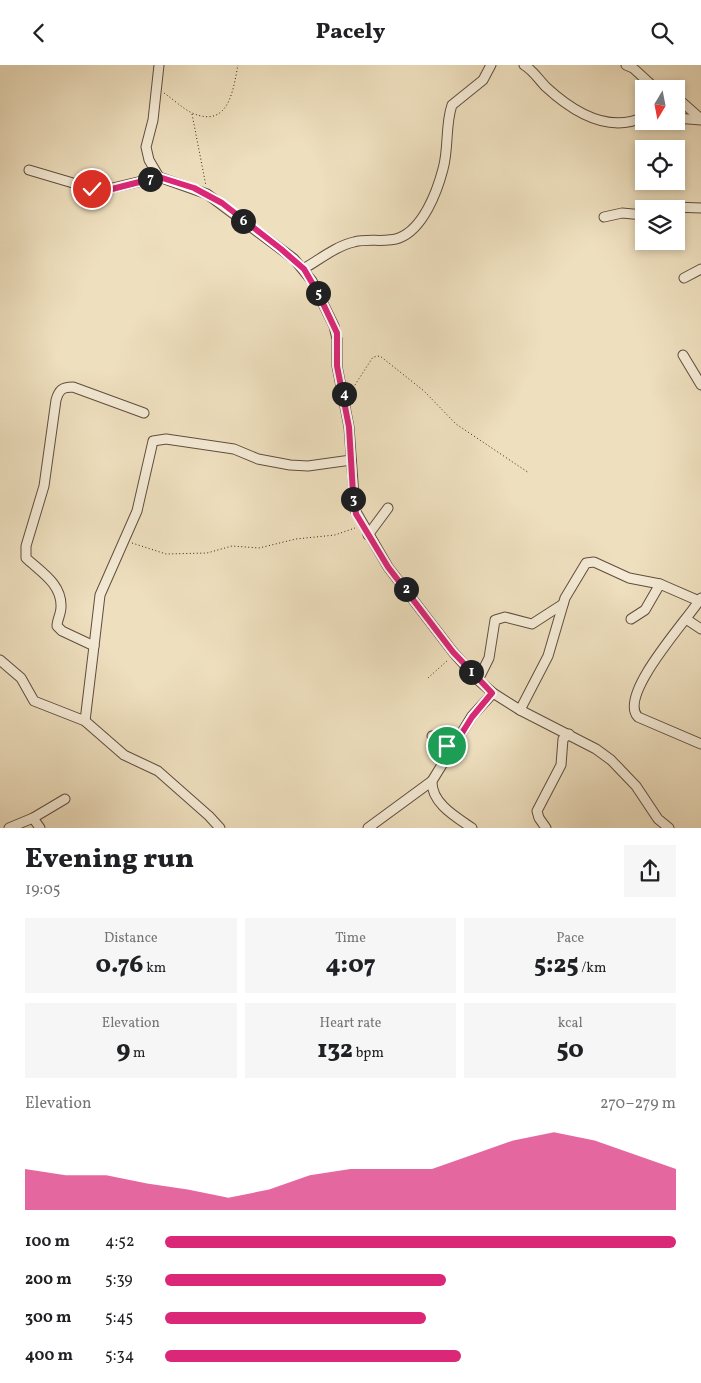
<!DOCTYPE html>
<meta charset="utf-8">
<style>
body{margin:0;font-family:Vollkorn,serif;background:#f6f6f6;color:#202124;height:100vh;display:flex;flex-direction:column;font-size:19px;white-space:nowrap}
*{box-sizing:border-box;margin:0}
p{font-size:16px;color:#757577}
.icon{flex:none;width:28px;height:28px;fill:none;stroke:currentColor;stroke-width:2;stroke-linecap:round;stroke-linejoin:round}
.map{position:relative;height:763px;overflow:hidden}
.panel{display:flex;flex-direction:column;background:#fff;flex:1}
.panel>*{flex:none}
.needle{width:32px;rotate:190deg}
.fabs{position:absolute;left:635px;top:15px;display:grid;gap:10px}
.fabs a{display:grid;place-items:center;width:50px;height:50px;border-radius:0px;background:#fff;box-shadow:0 2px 8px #0003;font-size:25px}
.pin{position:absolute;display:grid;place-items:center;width:42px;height:42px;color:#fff;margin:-21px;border:2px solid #fff;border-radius:50%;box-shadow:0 1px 5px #0007}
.km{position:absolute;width:25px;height:25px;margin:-12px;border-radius:50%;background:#222;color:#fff;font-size:14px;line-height:25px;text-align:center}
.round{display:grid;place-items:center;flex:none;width:52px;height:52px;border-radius:0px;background:#f6f6f6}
.summary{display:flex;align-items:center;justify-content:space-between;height:85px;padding:0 25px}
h1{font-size:28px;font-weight:800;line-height:38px}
.figures{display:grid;grid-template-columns:repeat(3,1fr);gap:8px;height:85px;padding:5px 25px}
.figures div{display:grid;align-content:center;border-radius:0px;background:#f6f6f6;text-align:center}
.figures b{font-size:25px;font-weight:800}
.figures small{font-size:14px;font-weight:400}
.figures p{font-size:14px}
.chart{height:140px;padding:10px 25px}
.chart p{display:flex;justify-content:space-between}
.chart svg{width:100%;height:90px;margin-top:5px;fill:#db2777;opacity:.7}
ul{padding:0 25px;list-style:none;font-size:16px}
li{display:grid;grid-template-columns:80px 60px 1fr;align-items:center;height:38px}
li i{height:12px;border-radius:6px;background:#db2777}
header{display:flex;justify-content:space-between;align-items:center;height:65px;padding:0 25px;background:#fff;font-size:22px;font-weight:800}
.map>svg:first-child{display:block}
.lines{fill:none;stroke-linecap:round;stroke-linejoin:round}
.minor-casing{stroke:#604e3f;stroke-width:11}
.path{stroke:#311e15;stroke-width:1;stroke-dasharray:1 2.5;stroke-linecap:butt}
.minor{stroke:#f4ead5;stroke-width:9}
.route-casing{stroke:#fff;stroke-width:10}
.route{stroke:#db2777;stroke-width:6}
</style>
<header><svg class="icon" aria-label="back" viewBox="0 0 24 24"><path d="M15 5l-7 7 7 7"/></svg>Pacely<svg class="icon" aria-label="search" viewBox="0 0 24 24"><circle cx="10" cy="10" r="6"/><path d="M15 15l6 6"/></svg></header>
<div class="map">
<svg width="701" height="763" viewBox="0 0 701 763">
<rect width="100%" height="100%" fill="#eedfbe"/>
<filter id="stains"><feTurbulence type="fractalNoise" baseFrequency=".004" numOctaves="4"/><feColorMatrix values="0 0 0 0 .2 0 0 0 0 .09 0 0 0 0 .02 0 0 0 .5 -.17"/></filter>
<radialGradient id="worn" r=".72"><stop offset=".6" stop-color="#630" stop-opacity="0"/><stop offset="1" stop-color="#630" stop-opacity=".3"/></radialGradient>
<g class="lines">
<defs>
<g id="minor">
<path d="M159 0 153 55 146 82 149 95 159 112 207 129 294 194 312 216 334 261 337 274V301L349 362 355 445 388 502 453 587 478 615 493 628 520 645 596 684 611 695 636 721 658 754 669 763"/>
<path d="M524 0C533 5 539 15 546 22 572 46 608 69 644 52"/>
<path d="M626 0 633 3 656 24"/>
<path d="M676 35 683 38 701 54"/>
<path d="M676 53 701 55"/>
<path d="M29 105 100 126 159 112"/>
<path d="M667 144 674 142 701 143"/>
<path d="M604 152 622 148 644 150"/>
<path d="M303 204C319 195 336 181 354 177 368 173 386 178 399 173 423 164 437 127 443 104 449 83 445 60 452 40L483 15 491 0"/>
<path d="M684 213 701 204"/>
<path d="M683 290 701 320"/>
<path d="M368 470 388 443"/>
<path d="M701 533C689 553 617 630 638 652L701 679"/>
<path d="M631 554 645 545 660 519"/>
<path d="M686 554 701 564"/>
<path d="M94 581 100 530 137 446 153 376 166 374 234 384 258 394 290 400 308 401 351 395"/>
<path d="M0 595 21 613 34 636 85 656 124 690 158 706 209 751 220 763"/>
<path d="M478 615 489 593 495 555 505 552 532 559 563 539"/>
<path d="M520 645 548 591 565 533 586 498 594 497 629 513 660 519 699 536"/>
<path d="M85 656 94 581 62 566 57 561C57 555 61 549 61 542 62 519 41 507 26 493V481L44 421 56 335C59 325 62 322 73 322L144 348"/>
<path d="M432 671 452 684"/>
<path d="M33 753 40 763"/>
<path d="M9 763 33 753 65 734"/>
<path d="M368 763 432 716"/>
<path d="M472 763C456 752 431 738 432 716L472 651 493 628"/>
<path d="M546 763 539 753 537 746 561 700 563 674 569 669"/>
</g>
</defs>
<!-- minor casing -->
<use href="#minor" class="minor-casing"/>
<!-- path -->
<g class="path">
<path d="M164 28C173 34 182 43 192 48 229 64 233 25 238 0"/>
<path d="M192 49 206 121"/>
<path d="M351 326 373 292 380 291 424 326 456 359 529 408"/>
<path d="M132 478 166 489 207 488 232 481 259 483 296 474 335 470 355 463"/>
<path d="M428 613 448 595"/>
</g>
<!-- minor -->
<use href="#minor" class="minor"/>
</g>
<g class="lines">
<defs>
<path id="route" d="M92 124 108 125 159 112 194 123 222 138 281 184 304 204 318 228 337 268V301L349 362 353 428 356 449 388 502 453 587 492 628 472 652 452 684 447 681"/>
</defs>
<!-- route casing -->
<use href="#route" class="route-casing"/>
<!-- route -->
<use href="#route" class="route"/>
</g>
<rect width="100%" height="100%" filter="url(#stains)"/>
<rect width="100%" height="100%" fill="url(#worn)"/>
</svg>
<div class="fabs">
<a><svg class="needle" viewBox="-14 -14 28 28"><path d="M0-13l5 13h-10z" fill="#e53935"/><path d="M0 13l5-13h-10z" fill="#757577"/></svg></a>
<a><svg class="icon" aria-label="locate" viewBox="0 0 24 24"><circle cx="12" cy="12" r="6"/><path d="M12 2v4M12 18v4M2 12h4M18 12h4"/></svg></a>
<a><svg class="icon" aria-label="layers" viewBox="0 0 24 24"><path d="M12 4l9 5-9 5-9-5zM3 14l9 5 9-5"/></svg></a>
</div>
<div class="pin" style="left:447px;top:681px;background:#1e9e55"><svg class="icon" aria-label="arrive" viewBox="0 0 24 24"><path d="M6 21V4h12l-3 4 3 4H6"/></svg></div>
<div class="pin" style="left:92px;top:124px;background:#d93025"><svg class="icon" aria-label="check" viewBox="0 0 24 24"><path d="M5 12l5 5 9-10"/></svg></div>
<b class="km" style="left:471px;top:607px">1</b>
<b class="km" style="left:406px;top:524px">2</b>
<b class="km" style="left:353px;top:434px">3</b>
<b class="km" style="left:344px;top:329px">4</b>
<b class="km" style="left:318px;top:228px">5</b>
<b class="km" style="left:243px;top:156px">6</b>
<b class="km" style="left:150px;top:114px">7</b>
</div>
<section class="panel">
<div class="summary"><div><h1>Evening run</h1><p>19:05</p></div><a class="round"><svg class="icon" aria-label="share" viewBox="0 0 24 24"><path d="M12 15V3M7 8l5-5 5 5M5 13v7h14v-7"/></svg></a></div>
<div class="figures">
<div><p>Distance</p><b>0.76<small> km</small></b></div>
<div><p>Time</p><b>4:07</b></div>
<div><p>Pace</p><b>5:25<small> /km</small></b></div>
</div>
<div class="figures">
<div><p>Elevation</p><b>9<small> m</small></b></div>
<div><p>Heart rate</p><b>132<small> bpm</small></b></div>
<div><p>kcal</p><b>50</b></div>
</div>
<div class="chart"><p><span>Elevation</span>270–279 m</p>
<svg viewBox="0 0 160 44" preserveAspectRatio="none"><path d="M0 44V24L10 27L20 27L30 31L40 34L50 38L60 34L70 27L80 24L90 24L100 24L110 17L120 10L130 6L140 10L150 17L160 24V44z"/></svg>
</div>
<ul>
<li><b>100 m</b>4:52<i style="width:100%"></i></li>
<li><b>200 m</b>5:39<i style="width:55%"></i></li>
<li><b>300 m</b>5:45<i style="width:51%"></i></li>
<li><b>400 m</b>5:34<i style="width:58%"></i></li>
</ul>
</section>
